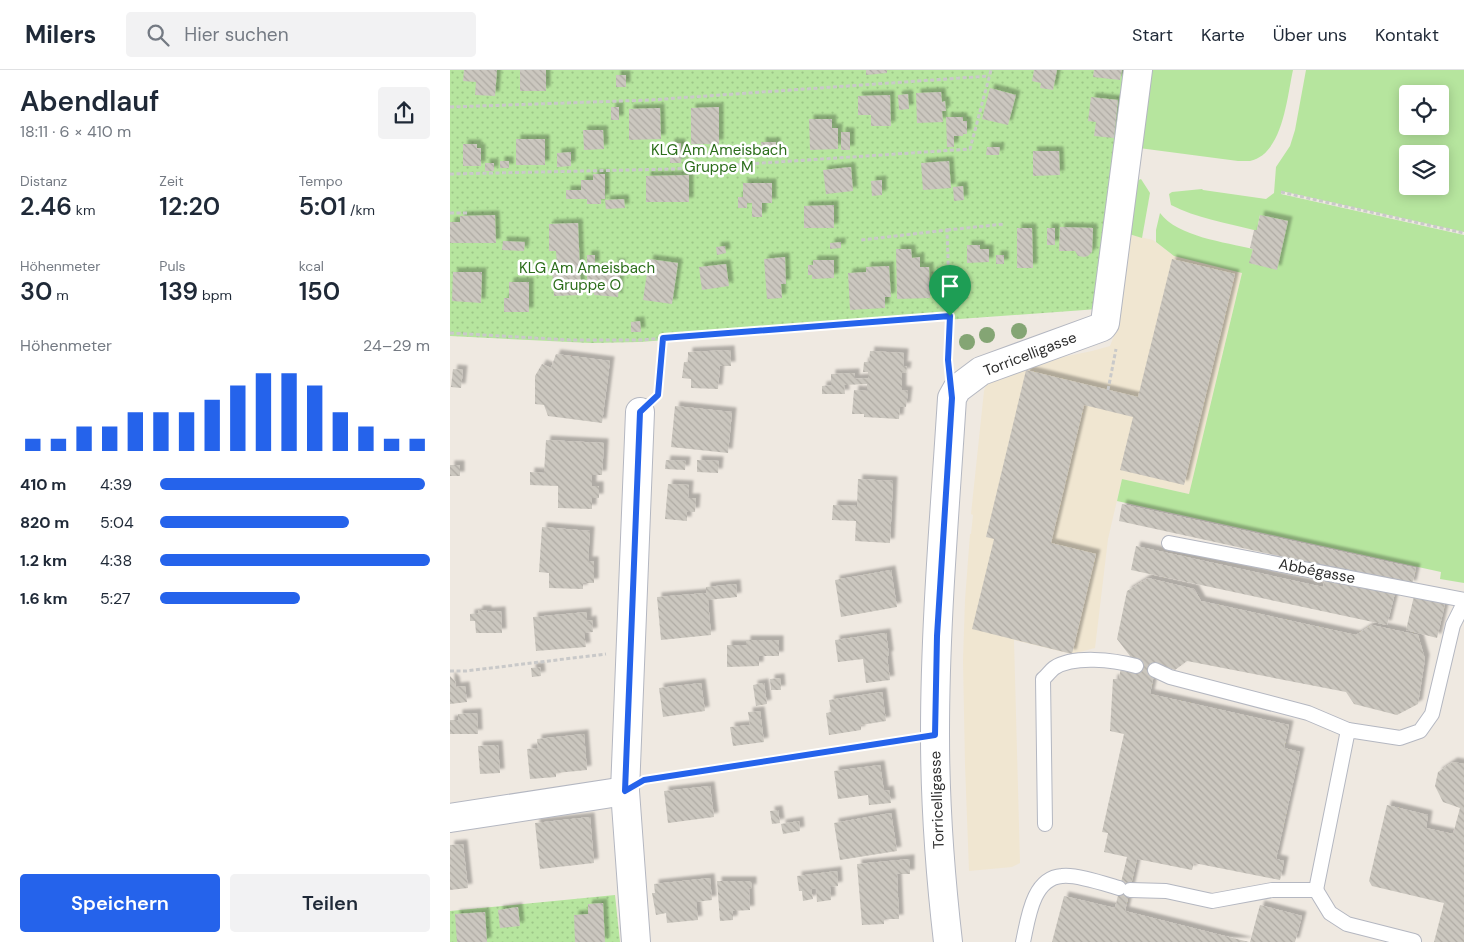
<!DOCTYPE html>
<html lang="de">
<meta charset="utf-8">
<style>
body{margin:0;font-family:"DM Sans",sans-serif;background:#f2f2f3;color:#1f2937;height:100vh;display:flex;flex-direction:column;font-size:19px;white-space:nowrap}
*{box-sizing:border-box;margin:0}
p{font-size:16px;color:#747a83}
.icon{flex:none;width:28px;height:28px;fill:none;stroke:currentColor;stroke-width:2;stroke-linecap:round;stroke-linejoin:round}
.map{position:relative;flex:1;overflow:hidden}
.details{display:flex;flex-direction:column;background:#fff;width:450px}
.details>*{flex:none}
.controls{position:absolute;left:949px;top:15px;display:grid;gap:10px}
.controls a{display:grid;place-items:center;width:50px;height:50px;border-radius:5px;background:#fff;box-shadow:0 2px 12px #0003;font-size:25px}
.pin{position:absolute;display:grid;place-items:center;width:42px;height:42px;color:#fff;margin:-51px -21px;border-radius:50% 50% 50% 0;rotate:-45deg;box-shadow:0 0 5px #0007}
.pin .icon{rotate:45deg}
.round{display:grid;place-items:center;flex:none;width:52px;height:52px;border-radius:5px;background:#f2f2f3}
.headline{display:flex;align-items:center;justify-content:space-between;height:85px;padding:0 20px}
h1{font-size:28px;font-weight:600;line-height:38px}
.figures{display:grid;grid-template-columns:repeat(3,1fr);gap:8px;height:85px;padding:5px 20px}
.figures div{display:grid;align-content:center}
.figures b{font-size:25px;font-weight:600}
.figures small{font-size:14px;font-weight:400}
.figures p{font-size:14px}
.chart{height:140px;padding:10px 20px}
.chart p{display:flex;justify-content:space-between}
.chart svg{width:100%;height:90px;margin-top:5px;stroke:#2563eb;stroke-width:6}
.button{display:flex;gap:10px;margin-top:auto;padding:10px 20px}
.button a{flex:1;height:58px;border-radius:5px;background:#2563eb;color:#fff;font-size:20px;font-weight:600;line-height:58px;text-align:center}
.button a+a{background:#f2f2f3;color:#1f2937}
ul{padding:0 20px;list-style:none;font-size:16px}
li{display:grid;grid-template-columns:80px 60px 1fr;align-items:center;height:38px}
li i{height:12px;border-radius:6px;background:#2563eb}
header{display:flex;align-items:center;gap:30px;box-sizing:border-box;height:70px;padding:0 25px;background:#fff;border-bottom:1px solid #e0e1e3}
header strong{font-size:24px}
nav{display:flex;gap:28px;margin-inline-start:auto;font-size:18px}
.search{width:350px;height:45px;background:#f2f2f3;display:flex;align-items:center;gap:12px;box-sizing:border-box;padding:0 18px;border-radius:5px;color:#747a83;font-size:19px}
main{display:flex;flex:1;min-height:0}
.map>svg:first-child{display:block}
.education{fill:#f0e6d1}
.grass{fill:#b6e59e;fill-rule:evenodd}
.park{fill:url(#park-dots)}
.building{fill:url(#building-back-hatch);filter:url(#shadow)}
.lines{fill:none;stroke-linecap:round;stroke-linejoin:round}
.lane-casing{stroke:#b4b7c1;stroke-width:16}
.street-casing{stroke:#b4b7c1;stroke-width:30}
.path{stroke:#c9c9c9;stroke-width:3;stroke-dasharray:4 2.5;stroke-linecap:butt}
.lane{stroke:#fff;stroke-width:14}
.street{stroke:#fff;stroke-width:28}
.tree{fill:#84a574}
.route-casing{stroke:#fff;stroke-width:10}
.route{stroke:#2563eb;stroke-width:6}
.labels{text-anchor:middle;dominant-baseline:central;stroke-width:5;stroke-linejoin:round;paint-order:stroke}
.park-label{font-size:15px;fill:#2c6e1b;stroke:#fff}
.street-label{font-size:15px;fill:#2e2e2e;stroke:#fff}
</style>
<header>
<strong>Milers</strong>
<div class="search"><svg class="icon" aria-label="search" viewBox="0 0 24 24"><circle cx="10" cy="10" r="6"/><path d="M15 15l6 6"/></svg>Hier suchen</div>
<nav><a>Start</a><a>Karte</a><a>Über uns</a><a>Kontakt</a></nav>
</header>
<main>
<section class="details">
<div class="headline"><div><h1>Abendlauf</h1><p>18:11 · 6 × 410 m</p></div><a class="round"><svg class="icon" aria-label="share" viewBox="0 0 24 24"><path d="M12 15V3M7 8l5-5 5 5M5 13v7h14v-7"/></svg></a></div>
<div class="figures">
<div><p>Distanz</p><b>2.46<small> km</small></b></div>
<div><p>Zeit</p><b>12:20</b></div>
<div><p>Tempo</p><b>5:01<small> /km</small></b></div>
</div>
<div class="figures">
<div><p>Höhenmeter</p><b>30<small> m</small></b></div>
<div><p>Puls</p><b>139<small> bpm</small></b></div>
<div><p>kcal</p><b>150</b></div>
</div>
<div class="chart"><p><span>Höhenmeter</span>24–29 m</p>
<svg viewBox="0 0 160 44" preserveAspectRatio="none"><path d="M5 44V38M15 44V38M25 44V32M35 44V32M45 44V25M55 44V25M65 44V25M75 44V19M85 44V12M95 44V6M105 44V6M115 44V12M125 44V25M135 44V32M145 44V38M155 44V38"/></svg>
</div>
<ul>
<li><b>410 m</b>4:39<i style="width:98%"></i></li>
<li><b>820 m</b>5:04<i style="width:70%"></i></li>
<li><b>1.2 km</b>4:38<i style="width:100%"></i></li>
<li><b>1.6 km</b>5:27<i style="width:52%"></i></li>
</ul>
<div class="button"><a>Speichern</a><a>Teilen</a></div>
</section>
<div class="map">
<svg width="1014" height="872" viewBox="0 0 1014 872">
<defs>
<pattern id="park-dots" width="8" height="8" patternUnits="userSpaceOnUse" patternTransform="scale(1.25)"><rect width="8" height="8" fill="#b6e59e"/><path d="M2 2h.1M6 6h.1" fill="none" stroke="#9dc588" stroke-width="1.8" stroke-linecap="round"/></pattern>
<pattern id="building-back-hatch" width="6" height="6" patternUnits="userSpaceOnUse" patternTransform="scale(1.25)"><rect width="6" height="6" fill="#cbc7bf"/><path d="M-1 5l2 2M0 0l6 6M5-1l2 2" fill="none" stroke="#afaba4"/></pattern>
<filter id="shadow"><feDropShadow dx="4.5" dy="-4.5" stdDeviation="1" flood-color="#0004"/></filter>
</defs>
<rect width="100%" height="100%" fill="#efe9e1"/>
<!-- education -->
<path class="education" d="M677 164 703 170 724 186 792 202 739 424 672 409 658 469 645 578 622 584 564 570 570 793 562 797 519 801 515 695 513 590 515 530 520 464H521L523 445 521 444 534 321 538 309 558 298 642 281 660 276 667 258 671 241Z"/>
<!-- grass -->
<g class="grass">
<path d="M697 0H843C837 27 833 84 800 91 796 91 792 91 788 91L689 78Z"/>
<path d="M856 0H1014V162L831 121V124L1014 165V513L990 509 991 502 667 431 672 409 739 424 792 203 724 186 706 172V160L710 143C728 167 775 172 803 179L800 193 827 199 810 145 807 160H804C777 153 746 148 721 135L719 124 722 122 752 119 753 120 816 129 824 123 826 97 840 76 845 60ZM958 24H990V56H958ZM958 84H990V116H958Z"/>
<path d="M691 109 700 123 692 168 679 164 684 112Z"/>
</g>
<!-- park -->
<g class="park">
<path d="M0 0H679L648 239 189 272 141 273 0 266Z"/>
<path d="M165 825 170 872H0V841Z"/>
</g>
<!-- building -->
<g class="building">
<path d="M14 0H47L45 26 25 25 26 12 13 11Z"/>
<rect x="70" y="0" width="26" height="21"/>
<path d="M416 0H437V3L416 5Z"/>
<path d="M584 0H607L603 20 590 18 591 13 582 11Z"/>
<path d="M644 0H672L670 10 643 7Z"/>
<rect x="166" y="5" width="10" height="12"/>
<path d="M540 18 566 25 558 55 532 49Z"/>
<path d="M491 22 492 32 495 31 496 41H492L493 52 467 53 466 23Z"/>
<path d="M458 24 459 39 449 40 448 25Z"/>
<path d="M440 25 441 56H421V45H408V26Z"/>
<path d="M641 27 668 30 664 68 644 66 646 52 638 51Z"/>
<rect x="161" y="37" width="8" height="13"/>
<path d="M269 37V74H241V38Z"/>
<path d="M210 38 211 69 179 70V39Z"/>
<path d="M496 47H513V51H517V64H513V66H504V77H497Z"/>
<path d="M359 49H382V58H388V79L360 80Z"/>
<path d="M133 60H153L154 79 134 80Z"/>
<rect x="391" y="62" width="9" height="18"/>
<rect x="66" y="69" width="29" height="26"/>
<path d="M311 72H326V83L312 84Z"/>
<rect x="220" y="73" width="11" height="20"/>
<path d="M13 74H27V78H31V96H13Z"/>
<path d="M537 77H550L549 85H536Z"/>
<path d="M583 81H609L610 105 583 106Z"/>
<path d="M121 82V96L107 97V83Z"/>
<rect x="50" y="91" width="9" height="7"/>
<path d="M499 91 501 118 473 120 471 93Z"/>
<rect x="35" y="93" width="9" height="8"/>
<path d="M401 97 403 121 376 124 373 100Z"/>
<path d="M143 104H155V129H151V134H137V129H116V120H131V110H143Z"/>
<path d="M239 105V132H196V106Z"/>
<path d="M432 110V125L422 126 421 111Z"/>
<path d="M293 113H322V133H312V147H302V133H297V138H288V127H293Z"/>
<path d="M513 116 514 130 504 131 503 117Z"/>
<path d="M174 129 175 138 156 139 155 130Z"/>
<path d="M384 135V158H354V136Z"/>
<path d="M45 145 46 173H0V152H10V146Z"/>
<path d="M810 145 838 151 827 200 799 193 803 179 800 178 804 160H807Z"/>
<path d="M128 153 131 225 104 226 102 198H107L106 181H99V154Z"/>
<path d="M610 157 643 158 642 182 638 186 634 187 628 186 625 181H609Z"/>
<path d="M567 158H582L583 198H567Z"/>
<rect x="597" y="158" width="8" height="17"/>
<path d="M53 171 75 172 74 181 52 180Z"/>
<path d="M391 172V178L380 179V173Z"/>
<path d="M517 175H530V179H539V192L517 193Z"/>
<path d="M275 176 276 183 267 185 266 177Z"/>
<path d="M446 179H461L462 188 470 187V197H479L480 228 447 229Z"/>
<rect x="137" y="185" width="8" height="11"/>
<rect x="546" y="185" width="8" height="9"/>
<path d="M335 187 336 214H331L332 228 317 229 314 189Z"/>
<path d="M199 189 228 193 222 234 193 230Z"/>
<path d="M722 189 785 204 734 415 670 400 683 347 634 335 601 473 646 484 622 584 522 559 544 469 536 467 576 300 688 327Z"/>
<path d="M363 190H384V208L362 209V205H358V195H363Z"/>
<path d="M164 193H171L168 227 144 225V223H137V200L147 201V197L163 198Z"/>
<path d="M276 194 279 216 252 220 249 197Z"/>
<path d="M439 196 441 227H435V238L400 240 398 203 416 202V197Z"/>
<path d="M3 202H32L31 233 2 231Z"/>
<path d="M59 212H79V242H54V228H59Z"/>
<path d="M190 251 191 262H181V252Z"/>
<path d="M280 280 281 296H270L268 319 241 318V309L232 308 234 292H238V282Z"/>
<path d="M420 281 454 283 453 296H457L456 303 452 302V320L458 321 456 337H450L449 349 414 347V344H402L404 320 417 321V314L394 315 395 324H372V316L381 315V304L405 303V309L418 308V302H413L414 292H419Z"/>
<path d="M106 284 160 291 152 353 98 346 94 335 85 334V306L92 294 101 298Z"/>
<path d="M3 299 13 300 11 318 1 317Z"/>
<path d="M225 336 282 342 278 383 221 377Z"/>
<path d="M96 370 154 373 152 405H142V416H149V428H142V439L108 438V416L80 415V402L94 403Z"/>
<path d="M216 390 236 391 235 400 215 399Z"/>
<path d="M247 390 269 391 268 403 247 402Z"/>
<rect x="0" y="395" width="10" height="11"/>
<path d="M408 409 443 411 440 473 405 471 406 451 382 450 383 435 407 436Z"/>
<path d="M218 414 239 415 238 428H246L245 442H237V451L215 449Z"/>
<path d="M672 434 966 498 962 515 669 451Z"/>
<path d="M92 457 140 461 138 491H144V513H133V519L99 518V503L89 502Z"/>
<path d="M686 476 873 517 876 506 945 523 937 555 681 500Z"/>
<path d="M441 500 447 537 391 547 385 510Z"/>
<path d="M698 508 744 519 751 531 906 565 922 555 968 565 975 589 968 634 947 645 904 634 896 622 737 591 725 600 706 595 700 624 839 655 834 678 850 682 826 789 834 791 830 810 744 793 742 800 687 789 675 841 799 872H602L614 826 665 838 677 787 654 782 658 763 652 762 674 664 660 661 663 609H669L671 597 680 588V586L667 569 677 521Z"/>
<path d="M286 514 287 527 258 530 261 565 211 570 207 527 256 523V517Z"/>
<path d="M964 526 995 534 987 568 956 560Z"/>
<path d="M28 540H37V542L51 541 52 563H26L25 551H20V544L28 543Z"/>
<path d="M137 542V551L142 550 143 562 134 563 136 577 86 581 83 547Z"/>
<path d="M436 563 439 585 437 586 440 610 416 613 413 589 388 592 385 570Z"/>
<path d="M296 570H329V586H309V596L277 597V575H296Z"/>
<path d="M90 597 91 606 82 607 81 598Z"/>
<path d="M0 606 5 611 6 617 15 616 17 632 0 634Z"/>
<path d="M330 608 331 620H321L320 609Z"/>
<path d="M251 613 255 641 213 647 209 618Z"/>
<path d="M314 613 317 634 306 636 303 615Z"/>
<path d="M432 622 436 651 411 655V660L379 665 376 643 381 642 379 630Z"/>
<path d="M310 641 314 672 283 676 280 657 300 655 298 642Z"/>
<path d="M27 643 28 664H0V650H8V644Z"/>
<path d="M134 664 137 700 106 703V707L80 709 77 679 88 678 87 669Z"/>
<path d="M48 675 50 703 30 704 28 676Z"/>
<path d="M1003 692 1014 694V872H984L994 833 922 816 919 811 937 735 978 745 976 758 1003 764 1010 738 993 732 985 716 988 702Z"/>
<path d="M430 695 434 721 439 720 441 733 419 735 418 725 388 729 384 701Z"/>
<path d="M260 716 264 747 218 753 214 721Z"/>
<path d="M328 740 330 753 322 754 320 741Z"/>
<path d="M441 743 447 781 390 790 384 753Z"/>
<path d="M140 747 144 793 90 799 85 753Z"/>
<path d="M349 751 350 761 333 764 331 754Z"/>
<path d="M13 774 18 818 0 820V775Z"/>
<path d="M460 789V804H447L449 849H434V854L412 855 407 794Z"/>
<path d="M387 801 388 816 380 817 381 830 367 832 366 819H361L363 829 353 831 352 821H349L347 806Z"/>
<path d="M260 808 262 830 246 832 248 850 217 853 216 843 206 845 202 823H205L204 814Z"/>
<path d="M267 811H302V819L299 818 300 840 283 841V850L270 851Z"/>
<path d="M153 833 155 872H125L124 845 138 844V834Z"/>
<path d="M810 835 852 846 845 872H800Z"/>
<path d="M68 837 70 856 50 858 48 840Z"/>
<path d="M35 842 37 872H7L5 844Z"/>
</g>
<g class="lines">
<defs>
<g id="lane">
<path d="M719 473 1014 530"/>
<path d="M705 600 720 607 858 643 898 660"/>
<path d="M595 754 593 609C597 606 600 601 604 598 624 585 664 590 686 596"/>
<path d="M680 820 716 821 762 831 822 820H866L898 660 950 668 970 661 982 644 1003 555 1011 539 1014 537"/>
<path d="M866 820 880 843 897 854 964 871"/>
<path d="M573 872C578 850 582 808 612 806 626 804 655 814 669 818"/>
</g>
<g id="street">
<path d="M0 748 175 721"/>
<path d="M186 872 175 721 190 342"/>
<path d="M498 872C490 803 485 734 485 664 485 552 495 440 502 328L507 319 531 301 652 257 655 253 688 0"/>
</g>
</defs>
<!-- lane casing -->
<use href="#lane" class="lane-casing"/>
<!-- street casing -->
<use href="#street" class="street-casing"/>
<!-- path -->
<g class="path">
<path d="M0 37 200 30 539 6"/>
<path d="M0 104 224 99 520 79 541 0"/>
<path d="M831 122 1014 163"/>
<path d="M0 143H18"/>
<path d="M497 160 554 154"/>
<path d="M0 263 120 270H190L500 246 497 160 411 170"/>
<path d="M498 293 500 246"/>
<path d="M658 320 666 279"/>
<path d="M208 324 213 268"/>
<path d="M0 601H16L156 584"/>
<path d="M202 709 460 669"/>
</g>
<!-- lane -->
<use href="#lane" class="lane"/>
<!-- street -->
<use href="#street" class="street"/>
</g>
<!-- trees -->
<g class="tree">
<circle cx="569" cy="261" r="8"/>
<circle cx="537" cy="265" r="8"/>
<circle cx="517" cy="272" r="8"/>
</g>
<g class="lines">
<defs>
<path id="route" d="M500 246 498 290 502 328 487 566 485 665 194 710 175 721 190 342 208 325 213 268Z"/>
</defs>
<!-- route casing -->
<use href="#route" class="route-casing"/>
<!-- route -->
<use href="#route" class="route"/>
</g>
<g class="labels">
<!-- park labels -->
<g class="park-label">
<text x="269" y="80">KLG Am Ameisbach<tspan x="269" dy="17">Gruppe M</tspan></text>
<text x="137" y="198">KLG Am Ameisbach<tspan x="137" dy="17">Gruppe O</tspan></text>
</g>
<!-- street labels -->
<g class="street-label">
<text transform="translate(580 284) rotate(-21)">Torricelligasse</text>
<text transform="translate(867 501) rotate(11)">Abbégasse</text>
<text transform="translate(487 730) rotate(-92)">Torricelligasse</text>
</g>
</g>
</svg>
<div class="controls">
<a><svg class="icon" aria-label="locate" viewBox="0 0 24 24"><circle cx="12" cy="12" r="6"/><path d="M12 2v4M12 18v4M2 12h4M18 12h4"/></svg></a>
<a><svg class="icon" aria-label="layers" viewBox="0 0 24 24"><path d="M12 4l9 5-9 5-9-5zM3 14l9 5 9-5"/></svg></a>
</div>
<div class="pin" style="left:500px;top:246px;background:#1e9e55"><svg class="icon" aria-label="arrive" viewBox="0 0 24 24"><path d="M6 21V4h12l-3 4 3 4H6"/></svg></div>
</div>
</main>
